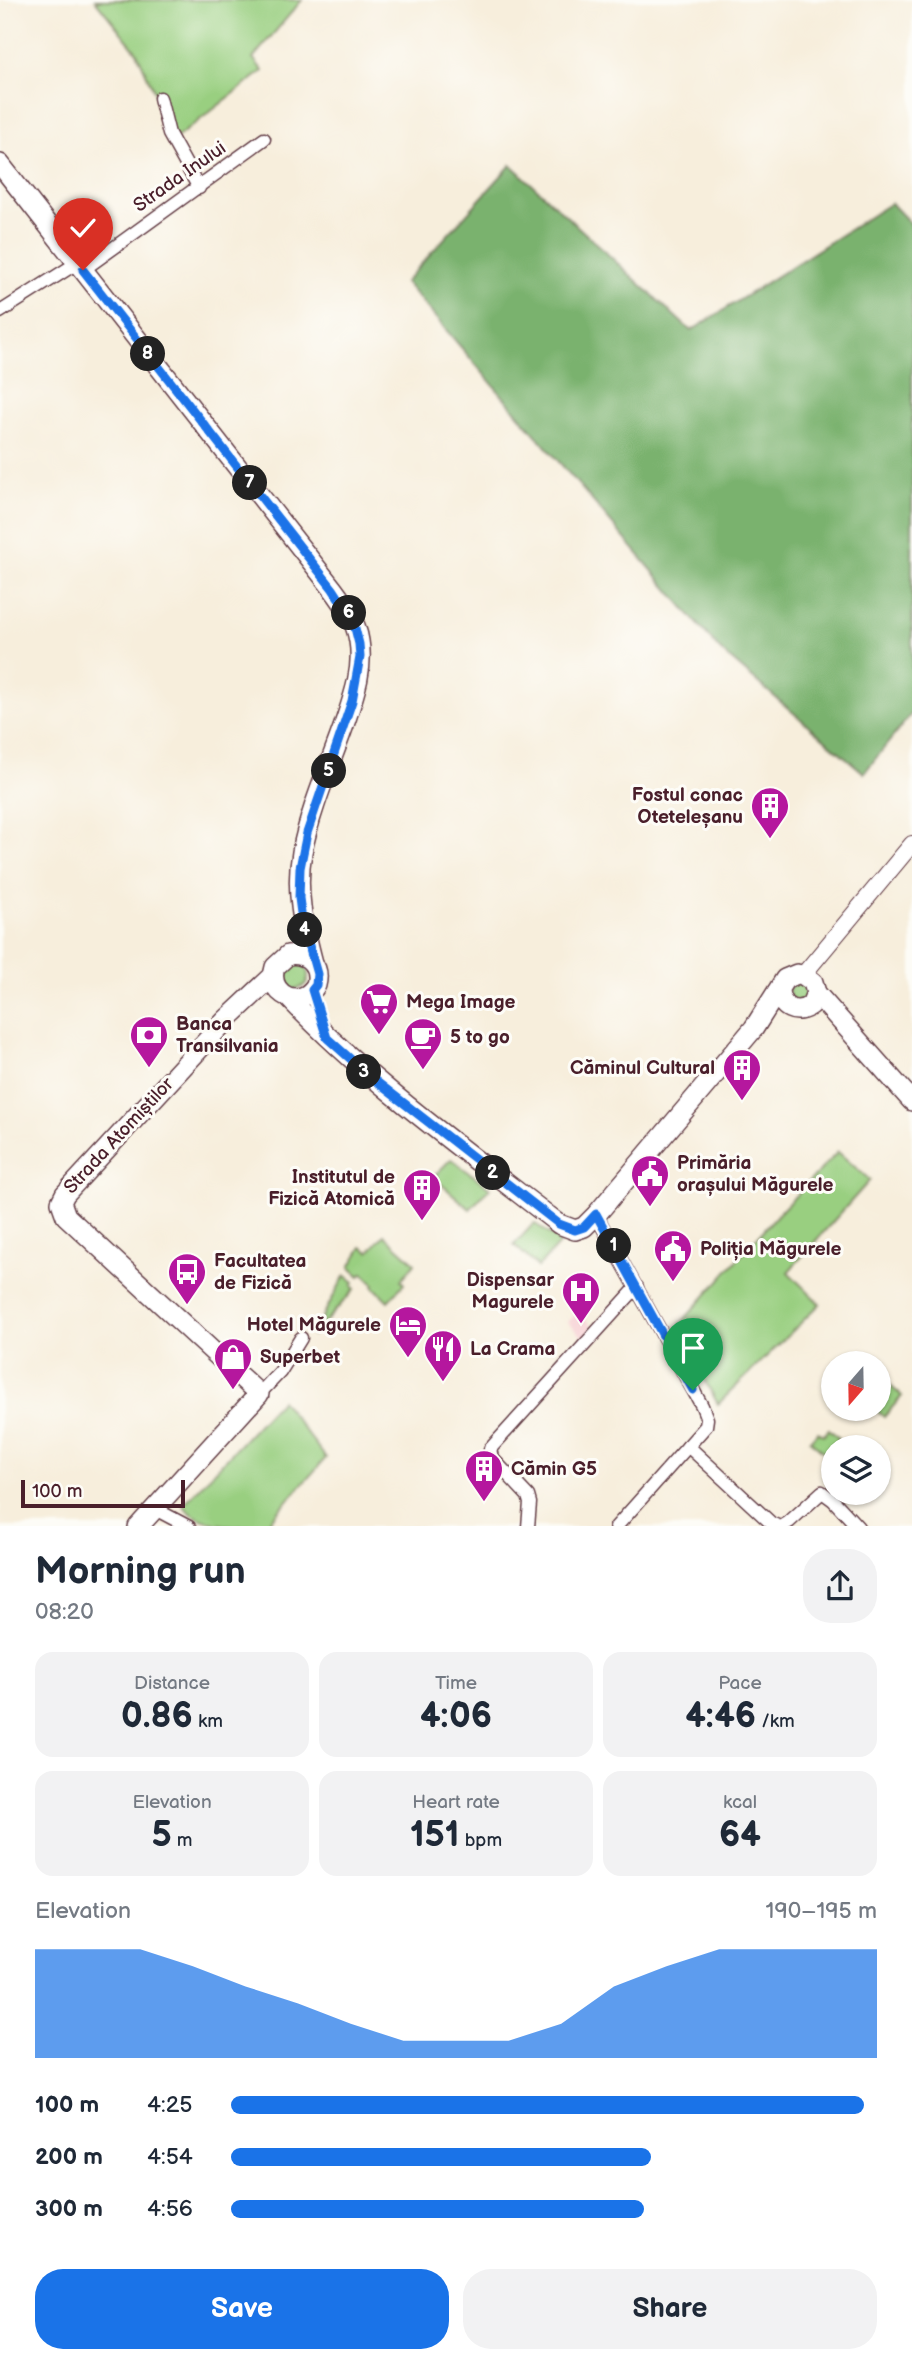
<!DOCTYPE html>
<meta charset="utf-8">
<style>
body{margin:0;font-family:"Balsamiq Sans",sans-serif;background:#f2f2f3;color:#1f2937;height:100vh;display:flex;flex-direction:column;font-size:26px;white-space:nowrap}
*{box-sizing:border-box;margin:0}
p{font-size:23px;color:#747a83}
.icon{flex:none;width:38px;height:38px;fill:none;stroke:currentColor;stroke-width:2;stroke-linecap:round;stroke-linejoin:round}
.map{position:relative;height:1526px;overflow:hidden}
.sheet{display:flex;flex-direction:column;background:#fff;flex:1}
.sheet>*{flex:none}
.needle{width:46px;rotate:200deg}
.tools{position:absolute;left:821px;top:1351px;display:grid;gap:14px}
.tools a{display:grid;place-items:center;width:70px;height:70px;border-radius:50%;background:#fff;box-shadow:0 2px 5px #0004;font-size:35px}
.scale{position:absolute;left:21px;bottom:18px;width:164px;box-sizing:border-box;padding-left:7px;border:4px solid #4a1f2b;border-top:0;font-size:19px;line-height:24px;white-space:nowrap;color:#4a1f2b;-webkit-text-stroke:5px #fdfcf7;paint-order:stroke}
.pin{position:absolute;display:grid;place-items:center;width:60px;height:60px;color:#fff;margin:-72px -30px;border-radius:50% 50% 50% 0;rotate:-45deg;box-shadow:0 0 7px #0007}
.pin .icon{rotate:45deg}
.km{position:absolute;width:35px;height:35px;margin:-18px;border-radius:50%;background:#222;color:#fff;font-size:19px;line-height:35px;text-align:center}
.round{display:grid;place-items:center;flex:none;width:74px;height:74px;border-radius:28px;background:#f2f2f3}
.headline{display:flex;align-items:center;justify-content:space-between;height:119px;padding:0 35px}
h1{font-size:38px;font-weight:600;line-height:52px}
.metrics{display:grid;grid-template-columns:repeat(3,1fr);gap:10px;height:119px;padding:7px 35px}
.metrics div{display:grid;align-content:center;border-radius:18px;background:#f2f2f3;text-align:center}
.metrics b{font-size:35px;font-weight:600}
.metrics small{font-size:19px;font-weight:400}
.metrics p{font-size:19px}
.chart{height:196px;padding:14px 35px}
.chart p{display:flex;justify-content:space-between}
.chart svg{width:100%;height:126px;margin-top:7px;fill:#1a73e8;opacity:.7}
.primary-button{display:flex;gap:14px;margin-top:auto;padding:14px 35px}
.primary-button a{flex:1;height:80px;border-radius:28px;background:#1a73e8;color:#fff;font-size:28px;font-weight:600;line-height:80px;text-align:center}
.primary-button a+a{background:#f2f2f3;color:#1f2937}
ul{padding:0 35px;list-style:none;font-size:23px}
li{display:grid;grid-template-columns:112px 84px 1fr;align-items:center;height:52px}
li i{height:18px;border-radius:9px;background:#1a73e8}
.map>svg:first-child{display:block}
.built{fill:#f7cfd3}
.green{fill:#99cf80;stroke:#727756;stroke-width:2}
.forest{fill:#7ab26e;stroke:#62684c;stroke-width:2}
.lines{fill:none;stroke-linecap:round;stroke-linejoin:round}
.minor-casing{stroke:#643e46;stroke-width:15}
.tertiary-casing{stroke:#643e46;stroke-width:18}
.secondary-casing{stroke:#643e46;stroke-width:22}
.minor{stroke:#fff;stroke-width:12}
.tertiary{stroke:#fff;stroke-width:16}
.secondary{stroke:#fff;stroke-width:19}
.route-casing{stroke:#fff;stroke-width:14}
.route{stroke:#1a73e8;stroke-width:9}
.labels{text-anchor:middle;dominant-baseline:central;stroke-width:6;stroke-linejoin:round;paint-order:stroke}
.street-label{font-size:19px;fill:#4a1f2b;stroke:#fdfcf7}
.poi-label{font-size:19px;font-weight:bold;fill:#4a1f2b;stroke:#fdfcf7;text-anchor:start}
</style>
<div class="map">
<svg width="912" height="1527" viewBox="0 0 912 1527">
<rect width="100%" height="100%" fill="#fdfcf7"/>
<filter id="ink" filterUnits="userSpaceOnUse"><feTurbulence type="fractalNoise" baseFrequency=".0143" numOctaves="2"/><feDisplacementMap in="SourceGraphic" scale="14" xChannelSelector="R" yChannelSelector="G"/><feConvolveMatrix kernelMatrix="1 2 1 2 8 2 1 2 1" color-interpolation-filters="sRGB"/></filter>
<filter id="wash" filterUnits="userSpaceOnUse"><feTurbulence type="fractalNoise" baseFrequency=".00686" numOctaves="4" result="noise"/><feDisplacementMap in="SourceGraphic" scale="28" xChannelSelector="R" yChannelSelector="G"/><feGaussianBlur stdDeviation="1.57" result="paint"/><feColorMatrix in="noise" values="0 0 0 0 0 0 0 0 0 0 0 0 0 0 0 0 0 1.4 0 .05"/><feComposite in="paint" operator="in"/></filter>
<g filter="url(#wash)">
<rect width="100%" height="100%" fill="#f7eedc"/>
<!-- built -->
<path class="built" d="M579 1311 593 1327 583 1338 568 1322Z"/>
<!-- green -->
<g class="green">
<path d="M95 0H302L253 58 263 71 175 139 137 52Z"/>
<circle cx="295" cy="976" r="13"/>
<path d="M798 982 806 987V997L799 1002 790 998 788 989Z"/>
<path d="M838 1152 870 1180 788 1272 820 1304 718 1404 676 1329 777 1215Z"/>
<path d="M451 1159 490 1188 470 1209 433 1177Z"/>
<path d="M534 1223 561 1242 538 1267 514 1245Z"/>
<path d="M384 1235 415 1263 401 1280 404 1284 388 1301 373 1286 374 1284 363 1273 360 1276 350 1267 362 1247 369 1252Z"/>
<path d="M345 1275 354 1282 352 1286 355 1289 312 1336Z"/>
<path d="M879 1376 902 1396 884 1417 875 1409H878Z"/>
<path d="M281 1400 326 1458 265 1526C239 1527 198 1527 183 1505Z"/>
<path d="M829 1429 839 1438 825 1453 810 1440 818 1431 823 1435Z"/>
</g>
<!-- forest -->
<path class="forest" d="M511 165 691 331 891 203 912 225V713L864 773 721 651 405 282Z"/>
</g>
<g filter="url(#ink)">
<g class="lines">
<defs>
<g id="minor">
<path d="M160 98 169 134 199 188"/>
<path d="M83 270 264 139"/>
<path d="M0 312 77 263"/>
<path d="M596 1215 702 1406 707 1419 706 1426 616 1527"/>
<path d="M259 1394 280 1372 301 1338"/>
<path d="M688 1446 771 1523 780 1527"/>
<path d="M155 1509 189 1527"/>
<path d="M528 1527 530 1503 528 1496 492 1458 490 1449 637 1287"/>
<path d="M781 1527 789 1522 822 1492 833 1500 858 1527"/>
</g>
<path id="tertiary" d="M803 975 912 844"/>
<g id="secondary">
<path d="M0 164 333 589C345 605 356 621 359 641 364 670 353 698 344 725 330 765 310 810 302 852 295 890 303 925 313 963"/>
<path d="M816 993 912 1101"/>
<path d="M288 997C300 1000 309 996 316 985 321 966 308 952 288 955L275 967C271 980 275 991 288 997 370 1083 465 1151 559 1224L575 1230 584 1227 596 1215 754 1028 785 979 797 974 803 975 813 982 816 993 811 1005C796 1016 780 1008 779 990"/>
<path d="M138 1527 259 1394 66 1216 61 1202 65 1194 226 1020 273 976"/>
</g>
</defs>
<!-- minor casing -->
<use href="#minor" class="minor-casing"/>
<!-- tertiary casing -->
<use href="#tertiary" class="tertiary-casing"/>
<!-- secondary casing -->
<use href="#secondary" class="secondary-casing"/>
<!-- minor -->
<use href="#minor" class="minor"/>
<!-- tertiary -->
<use href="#tertiary" class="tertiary"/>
<!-- secondary -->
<use href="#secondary" class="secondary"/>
</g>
</g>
<g class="lines" filter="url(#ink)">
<defs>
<path id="route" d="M83 270 333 589 353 620 359 644 360 657 352 701 307 833 300 868 299 898 302 921 317 974 316 985 312 990 327 1038 373 1079 559 1224 575 1230 584 1227 596 1214 693 1390"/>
</defs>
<!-- route casing -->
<use href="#route" class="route-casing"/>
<!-- route -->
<use href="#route" class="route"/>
</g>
<!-- icons -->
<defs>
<symbol id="building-pin" viewBox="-11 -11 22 30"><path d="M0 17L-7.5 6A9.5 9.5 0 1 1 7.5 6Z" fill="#b5179e" stroke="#fdfcf7"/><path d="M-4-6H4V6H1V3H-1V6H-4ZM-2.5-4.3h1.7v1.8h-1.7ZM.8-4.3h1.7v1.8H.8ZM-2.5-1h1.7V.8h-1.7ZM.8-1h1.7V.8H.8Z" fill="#fff"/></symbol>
<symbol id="supermarket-pin" viewBox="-11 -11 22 30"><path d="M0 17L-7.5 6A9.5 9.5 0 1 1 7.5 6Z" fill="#b5179e" stroke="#fdfcf7"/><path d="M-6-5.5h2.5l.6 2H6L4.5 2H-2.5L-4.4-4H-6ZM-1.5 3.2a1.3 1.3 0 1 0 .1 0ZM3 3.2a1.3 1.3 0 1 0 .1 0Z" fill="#fff"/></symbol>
<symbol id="bank-pin" viewBox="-11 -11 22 30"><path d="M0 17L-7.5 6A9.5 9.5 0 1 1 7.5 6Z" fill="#b5179e" stroke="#fdfcf7"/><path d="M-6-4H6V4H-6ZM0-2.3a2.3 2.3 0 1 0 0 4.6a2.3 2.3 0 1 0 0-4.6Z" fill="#fff"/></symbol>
<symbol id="cafe-pin" viewBox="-11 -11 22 30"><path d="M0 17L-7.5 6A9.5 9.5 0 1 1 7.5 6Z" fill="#b5179e" stroke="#fdfcf7"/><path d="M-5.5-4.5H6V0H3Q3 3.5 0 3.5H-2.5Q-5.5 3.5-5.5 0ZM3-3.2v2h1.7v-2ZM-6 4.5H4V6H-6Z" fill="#fff"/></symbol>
<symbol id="civic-pin" viewBox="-11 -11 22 30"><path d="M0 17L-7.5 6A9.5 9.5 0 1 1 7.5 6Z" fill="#b5179e" stroke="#fdfcf7"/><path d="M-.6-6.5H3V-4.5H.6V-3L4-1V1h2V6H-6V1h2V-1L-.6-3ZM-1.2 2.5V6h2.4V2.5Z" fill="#fff"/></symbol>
<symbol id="bus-pin" viewBox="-11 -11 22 30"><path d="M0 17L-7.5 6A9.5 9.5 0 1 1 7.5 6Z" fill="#b5179e" stroke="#fdfcf7"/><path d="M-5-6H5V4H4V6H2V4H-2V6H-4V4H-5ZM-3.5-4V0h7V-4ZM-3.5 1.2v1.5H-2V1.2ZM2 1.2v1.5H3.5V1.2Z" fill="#fff"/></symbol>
<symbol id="hospital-pin" viewBox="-11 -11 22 30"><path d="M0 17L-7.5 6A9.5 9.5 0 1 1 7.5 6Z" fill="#b5179e" stroke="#fdfcf7"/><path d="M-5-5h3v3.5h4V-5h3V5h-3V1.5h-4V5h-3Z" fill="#fff"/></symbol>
<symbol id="hotel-pin" viewBox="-11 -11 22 30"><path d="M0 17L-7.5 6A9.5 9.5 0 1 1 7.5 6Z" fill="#b5179e" stroke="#fdfcf7"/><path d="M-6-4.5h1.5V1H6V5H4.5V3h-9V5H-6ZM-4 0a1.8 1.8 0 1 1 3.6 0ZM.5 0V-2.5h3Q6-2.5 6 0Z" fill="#fff"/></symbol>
<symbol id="restaurant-pin" viewBox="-11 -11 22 30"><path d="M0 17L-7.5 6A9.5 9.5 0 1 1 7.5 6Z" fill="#b5179e" stroke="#fdfcf7"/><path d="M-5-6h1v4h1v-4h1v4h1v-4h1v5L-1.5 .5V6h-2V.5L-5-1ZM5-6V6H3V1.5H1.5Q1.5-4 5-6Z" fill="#fff"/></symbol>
<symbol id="shop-pin" viewBox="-11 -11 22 30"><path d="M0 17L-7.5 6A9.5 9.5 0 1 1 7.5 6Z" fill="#b5179e" stroke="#fdfcf7"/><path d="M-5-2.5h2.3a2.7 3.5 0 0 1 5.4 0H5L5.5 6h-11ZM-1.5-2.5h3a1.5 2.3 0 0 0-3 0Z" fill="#fff"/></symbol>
</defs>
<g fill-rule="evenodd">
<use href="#building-pin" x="748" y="784" width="44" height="60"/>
<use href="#supermarket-pin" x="357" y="980" width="44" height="60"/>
<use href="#bank-pin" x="127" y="1013" width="44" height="60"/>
<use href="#cafe-pin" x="401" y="1015" width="44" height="60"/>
<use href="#building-pin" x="720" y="1046" width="44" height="60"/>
<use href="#civic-pin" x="628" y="1152" width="44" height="60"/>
<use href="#building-pin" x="400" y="1166" width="44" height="60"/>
<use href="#civic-pin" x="651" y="1227" width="44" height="60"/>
<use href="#bus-pin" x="165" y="1250" width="44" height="60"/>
<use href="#hospital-pin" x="559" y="1269" width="44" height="60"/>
<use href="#hotel-pin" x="386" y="1303" width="44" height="60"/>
<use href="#restaurant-pin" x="421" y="1327" width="44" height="60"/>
<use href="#shop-pin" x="211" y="1335" width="44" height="60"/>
<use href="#building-pin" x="462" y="1447" width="44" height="60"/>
</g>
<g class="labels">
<!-- street labels -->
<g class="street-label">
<text transform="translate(180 177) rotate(-35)">Strada Inului</text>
<text transform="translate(119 1136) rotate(-47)">Strada Atomiștilor</text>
</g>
<!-- poi labels -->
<g class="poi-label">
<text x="743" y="795" text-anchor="end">Fostul conac<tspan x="743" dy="22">Oteteleșanu</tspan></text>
<text x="406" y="1002">Mega Image</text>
<text x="176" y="1024">Banca<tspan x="176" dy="22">Transilvania</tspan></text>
<text x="450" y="1037">5 to go</text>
<text x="715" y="1068" text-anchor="end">Căminul Cultural</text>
<text x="677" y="1163">Primăria<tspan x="677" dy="22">orașului Măgurele</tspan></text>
<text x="395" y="1177" text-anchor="end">Institutul de<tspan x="395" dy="22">Fizică Atomică</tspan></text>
<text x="700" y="1249">Poliția Măgurele</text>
<text x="214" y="1261">Facultatea<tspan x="214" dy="22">de Fizică</tspan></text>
<text x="554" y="1280" text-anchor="end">Dispensar<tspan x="554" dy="22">Magurele</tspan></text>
<text x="381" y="1325" text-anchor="end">Hotel Măgurele</text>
<text x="470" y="1349">La Crama</text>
<text x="260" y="1357">Superbet</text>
<text x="511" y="1469">Cămin G5</text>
</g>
</g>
</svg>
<div class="tools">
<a><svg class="needle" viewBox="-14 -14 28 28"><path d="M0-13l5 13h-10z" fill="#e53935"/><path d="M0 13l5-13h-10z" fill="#747a83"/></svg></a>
<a><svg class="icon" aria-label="layers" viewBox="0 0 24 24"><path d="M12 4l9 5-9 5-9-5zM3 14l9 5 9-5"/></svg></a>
</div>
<div class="scale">100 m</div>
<div class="pin" style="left:693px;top:1390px;background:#1e9e55"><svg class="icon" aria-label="arrive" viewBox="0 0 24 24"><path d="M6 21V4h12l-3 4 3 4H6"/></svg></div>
<div class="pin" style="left:83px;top:270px;background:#d93025"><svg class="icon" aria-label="check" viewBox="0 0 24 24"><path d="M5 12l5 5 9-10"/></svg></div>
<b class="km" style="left:614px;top:1246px">1</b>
<b class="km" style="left:493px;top:1173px">2</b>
<b class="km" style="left:364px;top:1072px">3</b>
<b class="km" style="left:305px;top:930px">4</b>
<b class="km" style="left:329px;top:771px">5</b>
<b class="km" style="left:349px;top:613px">6</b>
<b class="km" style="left:250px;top:483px">7</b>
<b class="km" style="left:148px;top:354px">8</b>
</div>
<section class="sheet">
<div class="headline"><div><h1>Morning run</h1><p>08:20</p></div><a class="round"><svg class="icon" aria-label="share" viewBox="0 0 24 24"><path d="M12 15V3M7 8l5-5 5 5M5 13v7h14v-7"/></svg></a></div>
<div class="metrics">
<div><p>Distance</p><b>0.86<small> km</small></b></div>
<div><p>Time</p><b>4:06</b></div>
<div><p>Pace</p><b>4:46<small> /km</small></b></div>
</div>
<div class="metrics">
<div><p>Elevation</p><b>5<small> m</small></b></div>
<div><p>Heart rate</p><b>151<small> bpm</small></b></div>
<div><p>kcal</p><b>64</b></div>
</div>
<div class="chart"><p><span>Elevation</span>190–195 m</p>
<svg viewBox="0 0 160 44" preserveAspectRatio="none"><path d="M0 44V6L10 6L20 6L30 12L40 19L50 25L60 32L70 38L80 38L90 38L100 32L110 19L120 12L130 6L140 6L150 6L160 6V44z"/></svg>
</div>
<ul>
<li><b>100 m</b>4:25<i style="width:98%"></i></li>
<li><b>200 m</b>4:54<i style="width:65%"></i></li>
<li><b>300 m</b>4:56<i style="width:64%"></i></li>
</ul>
<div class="primary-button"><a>Save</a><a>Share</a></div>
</section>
